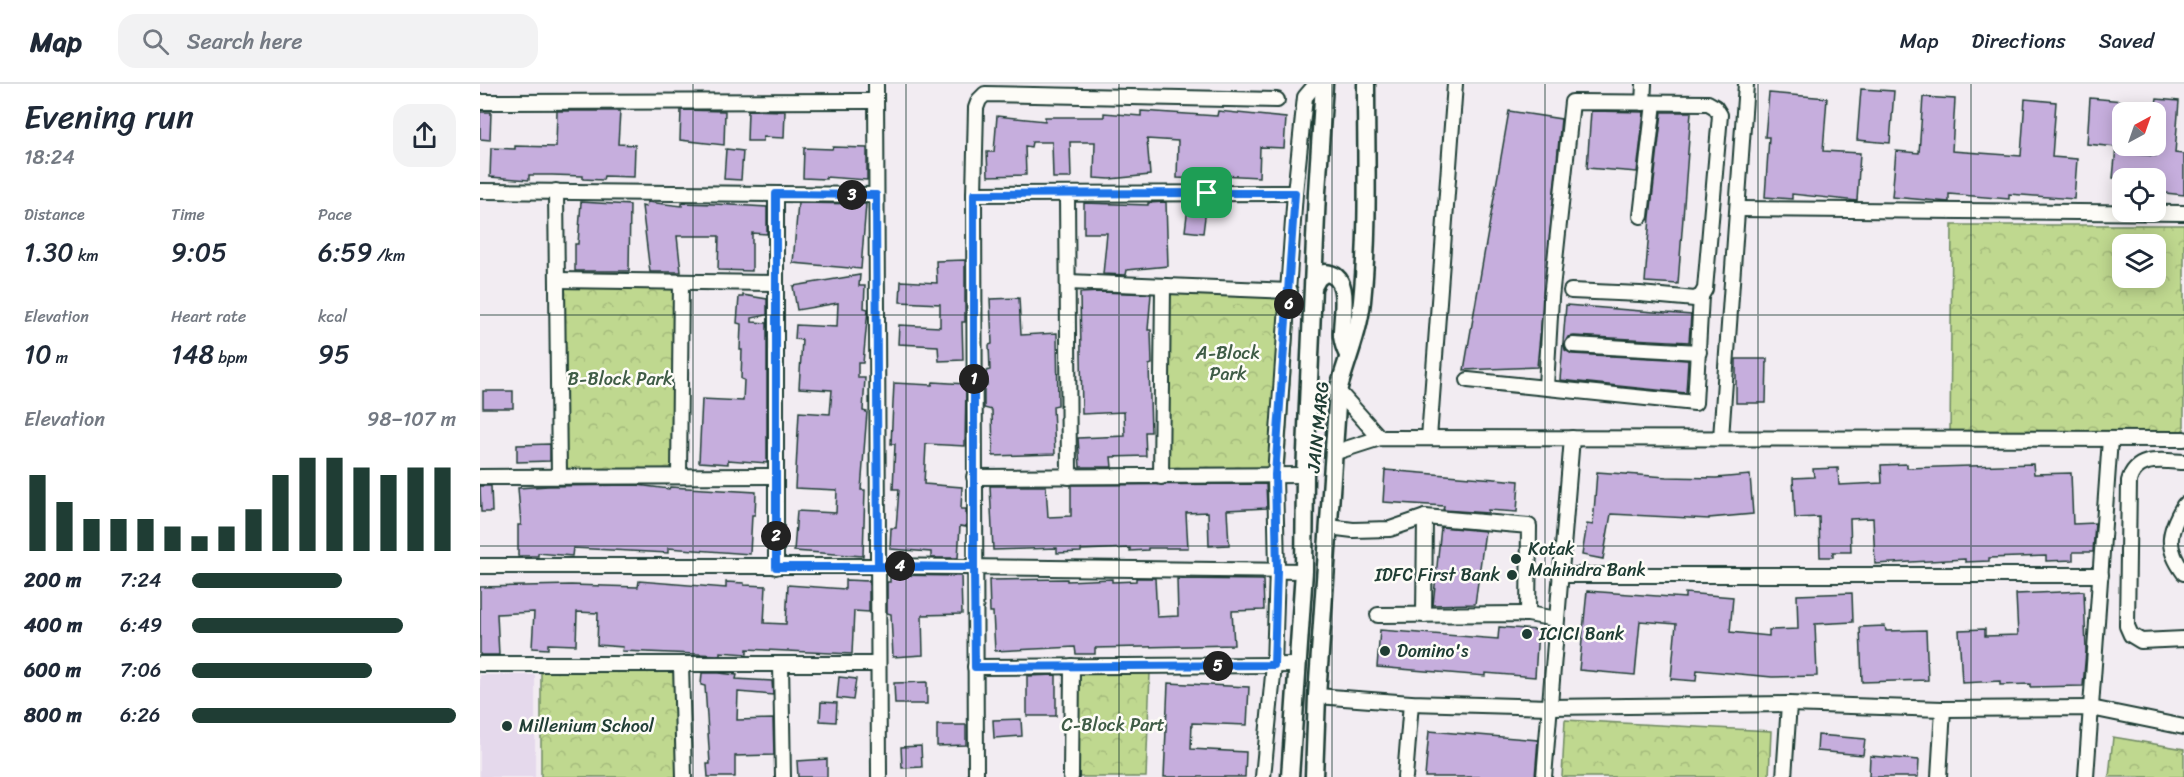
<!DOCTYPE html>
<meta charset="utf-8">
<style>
body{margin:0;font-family:Sriracha,sans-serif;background:#f2f2f3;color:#1f2937;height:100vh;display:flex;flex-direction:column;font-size:22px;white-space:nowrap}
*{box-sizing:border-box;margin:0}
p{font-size:20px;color:#747a83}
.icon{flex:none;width:33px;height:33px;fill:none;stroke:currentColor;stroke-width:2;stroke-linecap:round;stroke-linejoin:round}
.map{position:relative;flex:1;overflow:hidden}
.side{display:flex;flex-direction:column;background:#fff;width:480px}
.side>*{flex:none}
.needle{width:39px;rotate:40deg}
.controls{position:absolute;left:1632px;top:18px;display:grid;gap:12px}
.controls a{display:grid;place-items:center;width:54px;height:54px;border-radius:12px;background:#fff;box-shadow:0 3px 15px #0003;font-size:30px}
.pin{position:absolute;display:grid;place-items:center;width:51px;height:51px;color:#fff;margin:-26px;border-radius:12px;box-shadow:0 3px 9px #0006}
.km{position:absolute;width:30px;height:30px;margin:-15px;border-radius:50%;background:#222;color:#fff;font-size:16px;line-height:30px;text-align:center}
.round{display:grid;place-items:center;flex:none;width:63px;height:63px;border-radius:18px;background:#f2f2f3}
.overview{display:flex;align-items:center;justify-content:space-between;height:102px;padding:0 24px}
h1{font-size:33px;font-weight:600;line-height:45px}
.metrics{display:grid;grid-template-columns:repeat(3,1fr);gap:9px;height:102px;padding:6px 24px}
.metrics div{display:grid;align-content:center}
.metrics b{font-size:26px;font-weight:600}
.metrics small{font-size:16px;font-weight:400}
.metrics p{font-size:16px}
.chart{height:168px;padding:12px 24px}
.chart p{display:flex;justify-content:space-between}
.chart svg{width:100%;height:108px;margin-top:6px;stroke:#1f3d34;stroke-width:6}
ul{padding:0 24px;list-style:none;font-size:20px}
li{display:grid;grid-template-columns:96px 72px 1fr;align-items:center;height:45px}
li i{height:15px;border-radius:8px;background:#1f3d34}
header{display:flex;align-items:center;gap:36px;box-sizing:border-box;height:84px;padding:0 30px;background:#fff;border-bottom:2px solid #e0e1e3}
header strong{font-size:28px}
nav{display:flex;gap:33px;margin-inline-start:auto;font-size:21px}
.search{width:420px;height:54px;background:#f2f2f3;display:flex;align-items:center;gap:15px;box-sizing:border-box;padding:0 21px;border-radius:18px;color:#747a83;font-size:22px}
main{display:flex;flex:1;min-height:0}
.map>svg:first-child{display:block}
.built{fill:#e5d9ec}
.forest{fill:url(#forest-crowns);stroke:#6f8a62;stroke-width:1.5;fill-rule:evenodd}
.building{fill:#c6aedd;stroke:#1f3d34;stroke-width:1.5;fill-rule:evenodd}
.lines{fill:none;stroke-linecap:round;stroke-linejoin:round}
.minor-casing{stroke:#1f3d34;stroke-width:18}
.tertiary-casing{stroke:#1f3d34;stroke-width:21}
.minor{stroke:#fdfcf7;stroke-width:14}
.tertiary{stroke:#fdfcf7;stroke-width:16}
.route-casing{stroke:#fff;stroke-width:12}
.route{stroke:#1a73e8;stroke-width:8}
.grid{fill:none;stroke:#1f3d34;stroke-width:1.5;stroke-opacity:0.55}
.poi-dot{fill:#1f3d34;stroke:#fdfcf7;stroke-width:2}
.labels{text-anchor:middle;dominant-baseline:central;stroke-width:5;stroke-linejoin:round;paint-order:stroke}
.park-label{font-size:18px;fill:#3f5c46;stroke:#fdfcf7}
.street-label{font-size:18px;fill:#1f3d34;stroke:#fdfcf7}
.poi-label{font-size:18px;fill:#1f3d34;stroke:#fdfcf7;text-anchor:start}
</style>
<header>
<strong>Map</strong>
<div class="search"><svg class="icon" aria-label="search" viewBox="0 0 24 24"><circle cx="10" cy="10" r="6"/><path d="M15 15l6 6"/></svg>Search here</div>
<nav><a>Map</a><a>Directions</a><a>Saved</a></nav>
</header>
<main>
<section class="side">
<div class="overview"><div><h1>Evening run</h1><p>18:24</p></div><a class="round"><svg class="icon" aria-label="share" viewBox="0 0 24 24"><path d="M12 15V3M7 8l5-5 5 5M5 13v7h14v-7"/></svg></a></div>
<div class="metrics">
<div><p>Distance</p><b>1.30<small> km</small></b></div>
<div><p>Time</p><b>9:05</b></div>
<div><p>Pace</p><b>6:59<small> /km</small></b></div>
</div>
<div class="metrics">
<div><p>Elevation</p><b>10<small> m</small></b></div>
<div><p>Heart rate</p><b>148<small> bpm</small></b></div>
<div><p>kcal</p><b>95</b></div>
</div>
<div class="chart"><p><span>Elevation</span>98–107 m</p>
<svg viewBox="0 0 160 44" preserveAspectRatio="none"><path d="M5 44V13M15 44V24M25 44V31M35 44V31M45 44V31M55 44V34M65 44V38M75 44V34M85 44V27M95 44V13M105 44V6M115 44V6M125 44V10M135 44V13M145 44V10M155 44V10"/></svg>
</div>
<ul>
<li><b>200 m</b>7:24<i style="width:57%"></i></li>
<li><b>400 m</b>6:49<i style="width:80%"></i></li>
<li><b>600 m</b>7:06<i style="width:68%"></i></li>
<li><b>800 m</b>6:26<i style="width:100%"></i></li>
</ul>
</section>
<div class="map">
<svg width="1704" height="693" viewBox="0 0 1704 693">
<defs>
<pattern id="forest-crowns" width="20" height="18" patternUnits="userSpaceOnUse" patternTransform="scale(1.5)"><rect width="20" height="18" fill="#bfd88f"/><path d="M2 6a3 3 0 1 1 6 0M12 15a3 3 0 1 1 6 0" fill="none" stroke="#a4ba7c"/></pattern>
</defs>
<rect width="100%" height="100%" fill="#f2ecf2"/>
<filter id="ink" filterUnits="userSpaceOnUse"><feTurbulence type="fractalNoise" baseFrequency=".0167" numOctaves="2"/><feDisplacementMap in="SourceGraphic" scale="12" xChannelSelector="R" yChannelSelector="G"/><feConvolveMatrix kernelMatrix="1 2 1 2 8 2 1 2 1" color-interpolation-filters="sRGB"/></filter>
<g filter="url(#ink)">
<!-- built -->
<rect class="built" x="0" y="591" width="55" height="102"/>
<!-- forest -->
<g class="forest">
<path d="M1472 141H1704V354H1470ZM1642 160H1676V194H1642Z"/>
<path d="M85 203 194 204 195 386 86 387Z"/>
<path d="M687 207 816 211 804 386 683 388Z"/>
<path d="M199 582 201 693H61V584Z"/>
<path d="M599 589H670L666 693H596Z"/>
<path d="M1085 636 1291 647 1289 693H1082Z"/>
<path d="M1633 653 1704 665V693H1629Z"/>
</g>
<!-- building -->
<g class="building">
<path d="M1381 5 1414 7 1410 59 1377 56Z"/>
<path d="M1289 9 1347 14 1343 67 1380 69 1377 117 1312 110V115L1285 113 1289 53H1285Z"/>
<path d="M1443 13 1475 15 1472 67 1541 72 1545 15 1576 18 1572 73 1597 75 1594 115 1529 110V115L1469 110V118L1412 113 1416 67 1439 69Z"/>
<path d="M1610 14 1676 20 1677 15 1699 17 1695 69 1704 70V111L1676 108V94H1633L1636 63 1607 60ZM1642 28H1676V72L1653 70V62H1642Z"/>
<path d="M201 26 245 27 244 61 200 56Z"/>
<path d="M268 26 305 27 304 54 283 53V57H267Z"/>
<path d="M77 27H140L138 60 155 61 154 93 124 92 123 96 103 95V92L72 91H49V96L10 93 11 64 35 65V62L76 63Z"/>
<path d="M661 27 737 32 738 27 806 34 804 64 780 63 779 93 740 91V96L697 94 698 57 667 55 670 91 630 95 614 94 615 58H590L591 94H573L572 58H552L551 63 545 62 546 91 508 92 507 68H514L517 32 565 37V33H624V29L661 32Z"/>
<path d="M1029 27 1081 35 1057 283 984 286Z"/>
<path d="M1111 27 1164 28 1157 88 1107 84Z"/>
<path d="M0 28H11L10 56 0 55Z"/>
<path d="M1182 28H1211L1198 200 1165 198 1170 133Z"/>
<path d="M353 63 387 64V96L346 93V95L323 94 324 64 352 65Z"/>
<path d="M246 65 263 67 261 96 244 95Z"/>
<path d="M101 118 150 121 149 187H95V160H98Z"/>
<path d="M167 118 202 122V119L234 120 287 123V150L272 149V187L238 186 239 152H197L201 188H170L162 122 166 123Z"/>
<path d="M686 118 688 182 647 186 646 191 623 190 627 149H604V119L668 121V119Z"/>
<path d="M318 119 386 120 381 185 313 179Z"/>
<path d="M708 123 726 125 723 149 705 147Z"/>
<path d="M485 176V238H482L483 276 459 277 458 262 418 260 419 241 460 243V220L420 218 421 197 457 199 456 177Z"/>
<path d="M380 191 379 202H385L384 224 388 225 383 279H378V294H385L383 327 387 328 381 406H385L383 472 314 467 317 427 356 429 357 406 315 404 319 328 350 330 352 306 319 304 322 256 315 255 316 241 357 243 358 219 317 226 313 202Z"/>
<path d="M621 208 671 210 668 246H671L672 280 669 281 671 348H665L666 372 631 373 632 383H600L598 354 645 352 644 328 602 330 600 209Z"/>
<path d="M263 211 287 215V231L272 234V238L287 239V379L248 376V380L219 378 222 315 263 317 264 296 261 295 262 266H260L261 240 257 239 259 213H263Z"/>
<path d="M539 214 541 251 577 249 578 321 573 322 575 370 513 372 512 326 504 324V301H507L506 287 510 286 509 261 512 260 510 215Z"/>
<path d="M1086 221 1211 231 1209 258 1094 252 1088 253 1084 260 1085 266 1092 270 1208 276 1206 309 1080 296Z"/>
<path d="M1256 275H1287L1286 319H1256Z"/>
<path d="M453 298 486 300 485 362 446 360 444 400 482 403 481 425H486V443L480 442 478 474H451V468L410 465 411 444H416L419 405H413L415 360H411L414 299 452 301Z"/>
<rect x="3" y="307" width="30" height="17"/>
<path d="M70 360V377L37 378V361Z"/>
<path d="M1427 380V384L1553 380 1554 390 1591 389 1593 440 1615 439 1613 468H1593V476L1566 477V472L1509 474V477L1485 478V475L1395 480 1393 434 1370 435 1371 468H1353V473H1340L1339 433 1315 434 1313 394 1334 393 1333 385 1358 384 1359 401 1402 399 1401 381Z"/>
<path d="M905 386 1039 397 1037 428 1008 426V429L963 426 964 422 903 418Z"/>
<path d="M1117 388 1187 393 1236 394 1270 391 1273 430 1229 434V435L1131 430 1123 475 1102 471 1107 440 1113 441Z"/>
<path d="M786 400 787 424 747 426 749 461 729 462 728 428 706 429 708 464H668V466L650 467V464L601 466V468L577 469V464L513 466 510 402H566L568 433 591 432V401Z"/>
<path d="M157 401 189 405 190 403 276 408 275 431H272L270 470 188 464V469L93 464 92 472 58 469V472H38V441H41L38 404 68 402Z"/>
<path d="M0 402H11L12 428H1Z"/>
<path d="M961 443 1005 447 995 520 953 521Z"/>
<path d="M410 491 481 492 482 530 442 531 443 571 413 573 411 530 407 529V498H410Z"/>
<path d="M656 494H675L677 533 698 532 697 495 783 496 784 526 752 527 754 561 615 564V570H596L595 563 515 567 513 528H510L509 496 587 495V497L632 495V498L656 497Z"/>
<path d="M365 496 389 497V528L374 527 372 570 267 565V570L240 568V571L142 567 143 563 117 561 118 529 97 528 96 561 68 560V565L52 564 54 528 17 530 19 571H0V503L91 501 158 503 159 497 246 504V498L264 499V501L286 502 284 539 306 540 308 501 365 505Z"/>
<path d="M1107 507 1205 514V509L1253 513 1250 548 1289 552V546L1318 545 1317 511 1372 509 1373 538 1335 540 1337 592 1292 593 1217 586 1216 597 1191 595 1196 540 1160 537 1155 591 1099 586Z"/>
<path d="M1604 507 1606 567 1603 602 1550 603V600L1520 601V597L1482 599 1479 546 1505 545V552L1538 551 1536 510Z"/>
<path d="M1405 542 1406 547 1446 546 1448 596 1382 598 1380 543Z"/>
<path d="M1019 543 1058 546 1055 593 1005 589V592L897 583 900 546 1018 555Z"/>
<path d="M222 589H239L257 591 256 595 292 597 293 611 258 608 257 636 293 635 294 671 255 672V693H228L227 680H230L228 648 225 602 221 601Z"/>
<path d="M576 591V632H547V592Z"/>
<path d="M359 593 376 595 373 616 357 614Z"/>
<path d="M447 598V620H415L414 599Z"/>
<path d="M688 599 769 603 767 641 712 639 711 665 766 668 765 693H684Z"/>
<path d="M341 618 357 619 356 638 340 637Z"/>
<path d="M541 635 542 652 514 654 513 636Z"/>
<path d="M457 641H486V661L457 662Z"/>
<path d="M949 647 1058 656 1055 693H945Z"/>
<path d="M1338 651 1385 655 1383 671 1337 667Z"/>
<path d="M441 662 442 683 422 684 421 663Z"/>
<path d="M1390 672 1439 676 1438 693H1389Z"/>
<path d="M347 675V693H318L317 677Z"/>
</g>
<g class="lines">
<defs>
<g id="minor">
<path d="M396 0 399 693"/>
<path d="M0 18 396 17"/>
<path d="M1163 19 1164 0"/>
<path d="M0 107 396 111"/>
<path d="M76 107 79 392"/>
<path d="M296 110V483"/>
<path d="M494 110 815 109"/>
<path d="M587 110 589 393"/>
<path d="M1259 125 1704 129"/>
<path d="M1161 132 1174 19"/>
<path d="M77 196 296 199"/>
<path d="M588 198 810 207"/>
<path d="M1093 261 1219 268"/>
<path d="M988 296 1215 319 1221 212"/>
<path d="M1066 302 1071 214 1092 18 1228 19 1235 23 1240 31 1225 205 1221 212 1215 215 1160 210 1091 207"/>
<path d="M858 307 900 354"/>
<path d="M949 354 975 0"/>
<path d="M1241 354 1266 0"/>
<path d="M853 369 900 354 1704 355"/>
<path d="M1704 378C1682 377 1656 371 1649 397L1647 542 1651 551 1661 557 1704 555"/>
<path d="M199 392 201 198"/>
<path d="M0 393 296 392"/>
<path d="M494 393 825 391"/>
<path d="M681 393 683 202"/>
<path d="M1704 421C1688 448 1685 463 1704 489"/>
<path d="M945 433 1049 442 1048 530"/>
<path d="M849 443 873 446 910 445 945 433 944 531"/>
<path d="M0 482H397L824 487"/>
<path d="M1080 491H1621"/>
<path d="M898 531 1048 530 1076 535"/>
<path d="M0 580H398"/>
<path d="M201 580 204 693"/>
<path d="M301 580 303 693"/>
<path d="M495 583 818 581"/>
<path d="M837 612 931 619 1069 623 1309 620 1463 625 1611 624 1704 643"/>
<path d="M496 693 494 110 496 24 499 16 505 10 797 16"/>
<path d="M591 693 592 582"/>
<path d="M783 693 794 581 797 486 795 391 815 109 825 13 836 0"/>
<path d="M925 693 931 619"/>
<path d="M1064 693 1092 354"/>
<path d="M1304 693 1309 620"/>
<path d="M1459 693 1463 625"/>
<path d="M1606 693 1630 355"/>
</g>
<g id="tertiary">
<path d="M834 201 838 194 845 189C873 191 861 233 862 252 863 259 865 265 868 271"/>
<path d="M810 693 824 487 825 391 837 108 844 0"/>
<path d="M834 693 837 612 858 307C866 277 879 248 882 217 889 147 886 71 886 0"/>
</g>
</defs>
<!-- minor casing -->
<use href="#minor" class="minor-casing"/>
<!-- tertiary casing -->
<use href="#tertiary" class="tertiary-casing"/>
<!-- minor -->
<use href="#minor" class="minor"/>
<!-- tertiary -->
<use href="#tertiary" class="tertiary"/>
</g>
</g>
<g class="lines" filter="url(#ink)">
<defs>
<path id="route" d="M727 109 494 110V483H296V110L396 111 398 482 494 483 495 583 794 581 797 486 795 391 815 109H727"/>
</defs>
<!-- route casing -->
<use href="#route" class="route-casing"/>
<!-- route -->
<use href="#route" class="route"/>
</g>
<!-- grid -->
<path class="grid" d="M213 0V693M426 0V693M639 0V693M852 0V693M1065 0V693M1278 0V693M1491 0V693M0 231H1704M0 462H1704"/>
<!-- markers -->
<g class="poi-dot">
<circle cx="1036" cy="475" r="6"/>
<circle cx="1032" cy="491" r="6"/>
<circle cx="1047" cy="550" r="6"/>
<circle cx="905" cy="567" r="6"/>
<circle cx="27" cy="642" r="6"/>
</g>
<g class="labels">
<!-- park labels -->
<g class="park-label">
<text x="748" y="269">A-Block<tspan x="748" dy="21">Park</tspan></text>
<text x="140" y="295">B-Block Park</text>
<text x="633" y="641">C-Block Part</text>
</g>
<!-- street labels -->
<g class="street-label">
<text transform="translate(838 343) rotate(-84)">JAIN MARG</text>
</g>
<!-- poi labels -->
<g class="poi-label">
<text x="1048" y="465">Kotak<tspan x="1048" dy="21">Mahindra Bank</tspan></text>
<text x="1020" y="491" text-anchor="end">IDFC First Bank</text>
<text x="1059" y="550">ICICI Bank</text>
<text x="917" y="567">Domino's</text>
<text x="39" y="642">Millenium School</text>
</g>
</g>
</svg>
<div class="controls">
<a><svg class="needle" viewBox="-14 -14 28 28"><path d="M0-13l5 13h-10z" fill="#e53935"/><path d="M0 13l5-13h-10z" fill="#747a83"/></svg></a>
<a><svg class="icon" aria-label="locate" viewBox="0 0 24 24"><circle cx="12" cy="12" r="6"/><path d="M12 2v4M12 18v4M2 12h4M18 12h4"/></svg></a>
<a><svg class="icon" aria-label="layers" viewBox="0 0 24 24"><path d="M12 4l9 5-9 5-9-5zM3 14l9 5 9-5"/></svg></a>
</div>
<div class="pin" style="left:727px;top:109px;background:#1e9e55"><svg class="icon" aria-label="arrive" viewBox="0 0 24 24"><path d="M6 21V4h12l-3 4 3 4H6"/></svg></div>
<b class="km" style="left:494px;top:295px">1</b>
<b class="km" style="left:296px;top:452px">2</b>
<b class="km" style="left:372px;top:111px">3</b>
<b class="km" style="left:420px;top:482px">4</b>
<b class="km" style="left:738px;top:582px">5</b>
<b class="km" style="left:809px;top:220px">6</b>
</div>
</main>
